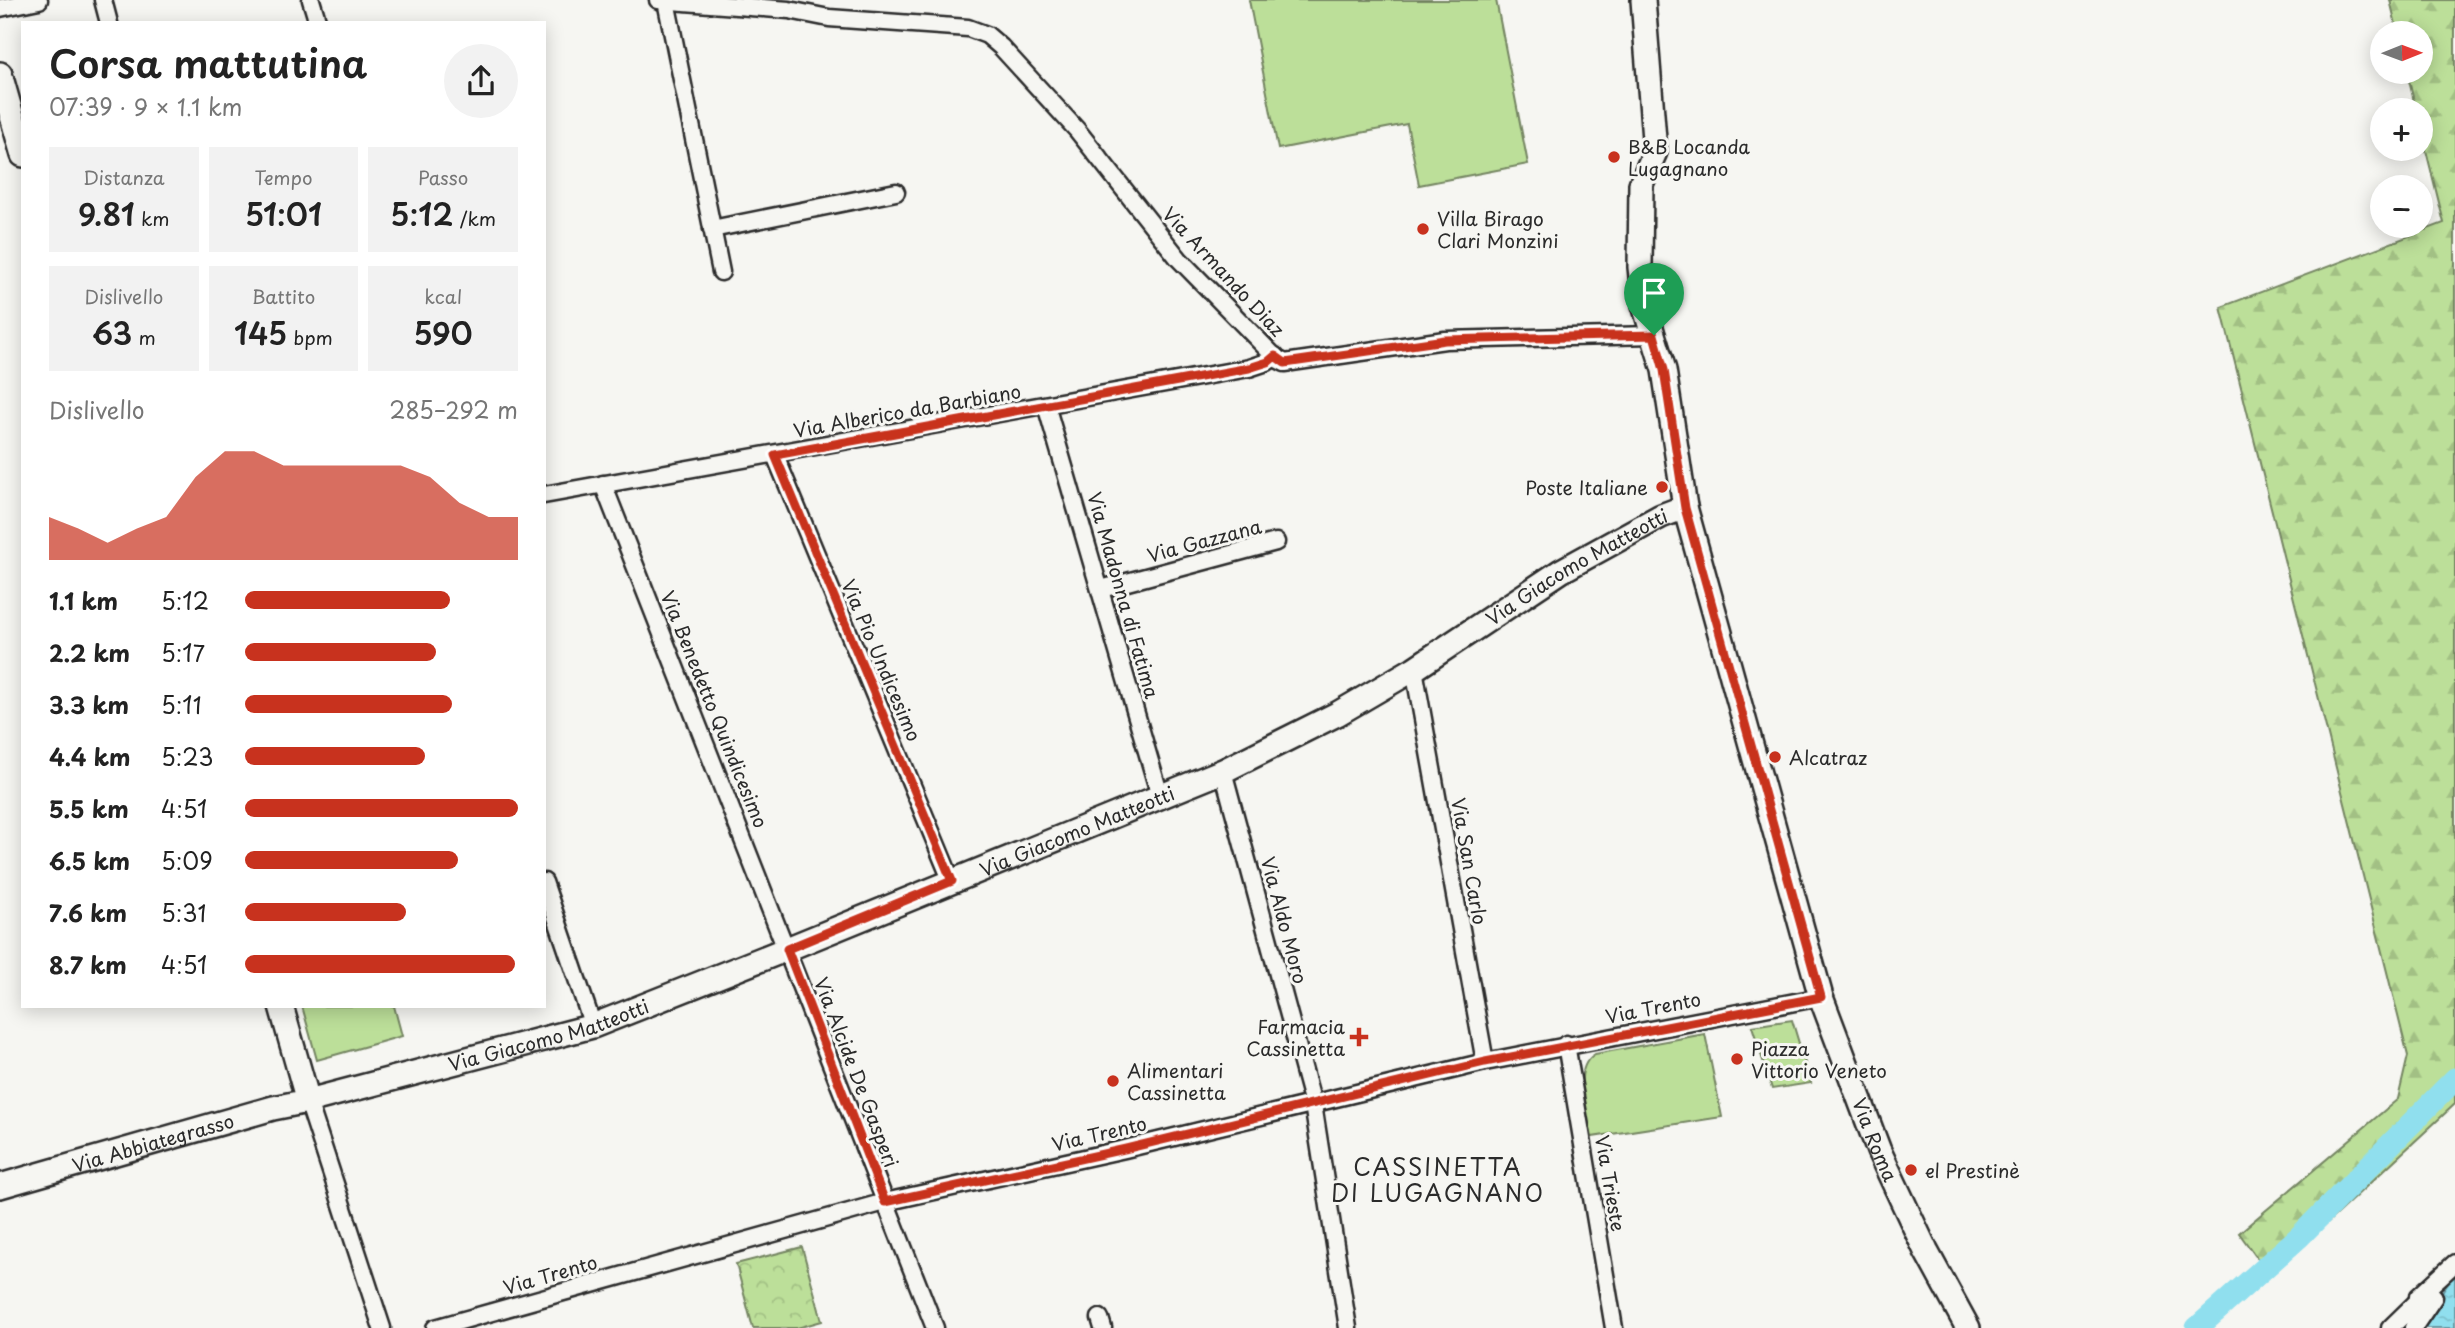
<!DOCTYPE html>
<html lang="it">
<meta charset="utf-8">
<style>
body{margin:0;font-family:"Playpen Sans",sans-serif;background:#f2f2f2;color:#222;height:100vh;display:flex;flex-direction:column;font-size:26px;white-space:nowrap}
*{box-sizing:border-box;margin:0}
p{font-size:23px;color:#767676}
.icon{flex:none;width:38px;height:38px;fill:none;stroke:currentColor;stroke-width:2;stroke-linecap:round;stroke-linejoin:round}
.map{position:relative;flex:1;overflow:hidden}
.details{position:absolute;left:21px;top:21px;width:525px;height:987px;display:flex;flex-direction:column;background:#fff;border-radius:0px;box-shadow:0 4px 18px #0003}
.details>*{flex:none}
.needle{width:46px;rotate:89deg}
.buttons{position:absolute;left:2370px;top:21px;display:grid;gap:14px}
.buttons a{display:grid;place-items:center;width:63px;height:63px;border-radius:50%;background:#fff;box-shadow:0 4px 18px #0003;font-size:35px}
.pin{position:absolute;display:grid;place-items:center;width:60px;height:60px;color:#fff;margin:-72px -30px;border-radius:50% 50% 50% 0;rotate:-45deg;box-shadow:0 0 7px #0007}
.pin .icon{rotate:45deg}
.round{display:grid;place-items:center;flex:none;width:74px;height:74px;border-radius:37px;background:#f2f2f2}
.overview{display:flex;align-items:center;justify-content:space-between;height:119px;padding:0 28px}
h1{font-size:38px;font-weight:600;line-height:52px}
.metrics{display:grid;grid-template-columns:repeat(3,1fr);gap:10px;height:119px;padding:7px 28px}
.metrics div{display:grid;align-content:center;border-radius:0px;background:#f2f2f2;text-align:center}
.metrics b{font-size:30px;font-weight:600}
.metrics small{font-size:19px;font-weight:400}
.metrics p{font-size:19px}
.chart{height:196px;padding:14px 28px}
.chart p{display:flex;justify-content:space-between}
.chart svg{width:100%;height:126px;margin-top:7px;fill:#c8321e;opacity:.7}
ul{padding:0 28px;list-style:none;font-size:23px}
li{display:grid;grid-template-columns:112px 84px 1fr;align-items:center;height:52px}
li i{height:18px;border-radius:9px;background:#c8321e}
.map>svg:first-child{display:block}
.green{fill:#bcdf99;stroke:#748562;stroke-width:2}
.forest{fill:url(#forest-firs);stroke:#748562;stroke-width:2}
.park{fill:url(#park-crowns);stroke:#748562;stroke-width:2}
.water{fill:url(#water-ripples);stroke:#6897a0;stroke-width:2}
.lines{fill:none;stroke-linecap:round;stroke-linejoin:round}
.canal{stroke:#90dfee;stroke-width:23}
.street-casing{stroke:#2b2b2b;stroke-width:21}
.secondary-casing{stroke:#2b2b2b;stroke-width:28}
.street{stroke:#f6f6f2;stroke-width:16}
.secondary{stroke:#f6f6f2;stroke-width:23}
.route-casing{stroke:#fff;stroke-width:14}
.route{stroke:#c8321e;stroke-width:9}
.poi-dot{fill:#c8321e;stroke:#f6f6f2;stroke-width:2.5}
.labels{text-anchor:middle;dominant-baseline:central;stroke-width:6;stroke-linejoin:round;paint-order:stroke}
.poi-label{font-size:19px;fill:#2b2b2b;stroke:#f6f6f2;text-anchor:start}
.street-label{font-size:19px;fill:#2b2b2b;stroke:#f6f6f2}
.quarter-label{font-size:23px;letter-spacing:2px;fill:#2b2b2b;stroke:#f6f6f2}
</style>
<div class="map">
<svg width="2455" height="1328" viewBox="0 0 2455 1328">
<defs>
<pattern id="forest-firs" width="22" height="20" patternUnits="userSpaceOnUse" patternTransform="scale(1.75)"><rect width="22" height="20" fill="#bcdf99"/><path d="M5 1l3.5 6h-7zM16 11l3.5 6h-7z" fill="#a2c084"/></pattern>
<pattern id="park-crowns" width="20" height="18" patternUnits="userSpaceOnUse" patternTransform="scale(1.75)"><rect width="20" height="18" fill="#bcdf99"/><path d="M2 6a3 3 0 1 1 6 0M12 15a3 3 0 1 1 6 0" fill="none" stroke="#a2c084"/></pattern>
<pattern id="water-ripples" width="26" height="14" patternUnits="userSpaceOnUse" patternTransform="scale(1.75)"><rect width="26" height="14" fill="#90dfee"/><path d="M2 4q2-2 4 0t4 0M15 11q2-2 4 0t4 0" fill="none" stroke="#7cc0cc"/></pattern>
</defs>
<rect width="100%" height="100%" fill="#f6f6f2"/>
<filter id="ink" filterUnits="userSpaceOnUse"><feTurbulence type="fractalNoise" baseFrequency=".0143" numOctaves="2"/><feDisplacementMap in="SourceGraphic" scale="14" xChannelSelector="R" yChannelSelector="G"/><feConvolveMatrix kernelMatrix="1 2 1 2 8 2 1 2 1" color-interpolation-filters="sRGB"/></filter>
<g filter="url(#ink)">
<!-- green -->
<g class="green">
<path d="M1249 0H1496L1528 164 1419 185 1407 124 1278 149Z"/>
<path d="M302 1006H394L402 1036 317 1060Z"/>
<path d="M1792 1020 1811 1083 1772 1089 1752 1026Z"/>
<path d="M1705 1034 1722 1117 1592 1137C1587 1113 1570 1069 1595 1054Z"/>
</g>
<!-- forest -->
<path class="forest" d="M2390 0H2455V1104L2270 1276 2239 1233 2398 1099 2408 1056 2221 307 2444 223 2420 126V110H2416L2407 72H2420V33H2398Z"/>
<!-- park -->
<path class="park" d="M802 1247 822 1321 797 1328H753L736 1264Z"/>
<!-- water -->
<path class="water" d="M2455 1273V1328H2418L2453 1275Z"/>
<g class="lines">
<!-- canal -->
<path class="canal" d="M2197 1328 2299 1237 2455 1079"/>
<defs>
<g id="street">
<path d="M103 0 109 23"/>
<path d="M311 0 318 23"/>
<path d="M658 0 789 10 829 18 968 28 987 35 1001 47 1077 130 1179 259 1277 359 1285 363 1445 340 1654 335"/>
<path d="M666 1 721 272"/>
<path d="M0 8 39 0"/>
<path d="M712 229 896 192"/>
<path d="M1046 405 1160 796"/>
<path d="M775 455 952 882"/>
<path d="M603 484 935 1328"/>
<path d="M544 495 1249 368 1267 362 1275 356"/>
<path d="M1101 589 1276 542"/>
<path d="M1414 669 1485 1062"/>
<path d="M1223 771 1313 1104 1348 1328"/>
<path d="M544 882 593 1026"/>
<path d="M1566 1044 1614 1328"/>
<path d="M308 1101 382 1328"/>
<path d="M2418 1297 2455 1263"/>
<path d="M1100 1318 1103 1328"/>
<path d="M435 1328 885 1202 1125 1149 1485 1062 1821 997"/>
<path d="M2390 1328 2428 1291 2434 1297 2413 1328"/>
</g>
<g id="secondary">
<path id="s1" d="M1643 0 1655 152 1641 184 1640 267 1644 305 1664 370 1685 507 1821 997 1879 1151 1926 1251 1968 1328"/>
<path d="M0 74 23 155"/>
<path d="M281 1006 308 1101"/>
<path id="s2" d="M0 1186 273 1108 308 1101 593 1026 787 949 1223 771 1337 714 1414 669 1561 571 1661 516 1685 507"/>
</g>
</defs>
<!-- street casing -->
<use href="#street" class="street-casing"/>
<!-- secondary casing -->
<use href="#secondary" class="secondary-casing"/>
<!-- street -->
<use href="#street" class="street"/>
<!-- secondary -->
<use href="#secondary" class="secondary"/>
</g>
</g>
<g class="lines" filter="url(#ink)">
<defs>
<path id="route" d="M1654 335 1664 370 1685 508 1821 997 1485 1062 1125 1149 885 1202 787 949 952 881 775 455 1249 368 1268 362 1275 356 1285 363 1445 340Z"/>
</defs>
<!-- route casing -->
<use href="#route" class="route-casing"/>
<!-- route -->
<use href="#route" class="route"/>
</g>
<!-- markers -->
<g class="poi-dot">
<circle cx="1614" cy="157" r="7"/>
<circle cx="1423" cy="229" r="7"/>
<circle cx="1662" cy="487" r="7"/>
<circle cx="1775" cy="757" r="7"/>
<path d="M1355.5 1026.5h7v7h7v7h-7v7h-7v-7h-7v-7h7z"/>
<circle cx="1737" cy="1059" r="7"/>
<circle cx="1113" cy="1081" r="7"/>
<circle cx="1911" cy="1170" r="7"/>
</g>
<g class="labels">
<!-- poi labels -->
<g class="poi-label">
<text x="1628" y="146">B&amp;B Locanda<tspan x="1628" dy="22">Lugagnano</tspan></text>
<text x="1437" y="218">Villa Birago<tspan x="1437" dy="22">Clari Monzini</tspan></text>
<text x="1648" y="487" text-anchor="end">Poste Italiane</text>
<text x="1789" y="757">Alcatraz</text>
<text x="1345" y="1026" text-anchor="end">Farmacia<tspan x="1345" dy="22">Cassinetta</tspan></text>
<text x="1751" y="1048">Piazza<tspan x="1751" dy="22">Vittorio Veneto</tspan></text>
<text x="1127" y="1070">Alimentari<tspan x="1127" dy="22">Cassinetta</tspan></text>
<text x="1925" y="1170">el Prestinè</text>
</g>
<!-- street labels -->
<g class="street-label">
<text transform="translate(1224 271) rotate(47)">Via Armando Diaz</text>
<text transform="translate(907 410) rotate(-10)">Via Alberico da Barbiano</text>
<text transform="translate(1204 540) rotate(-15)">Via Gazzana</text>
<text stroke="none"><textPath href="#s2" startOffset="1703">Via Giacomo Matteotti</textPath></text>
<text transform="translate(1124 595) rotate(74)">Via Madonna di Fatima</text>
<text transform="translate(882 660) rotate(67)">Via Pio Undicesimo</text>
<text transform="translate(715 709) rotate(68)">Via Benedetto Quindicesimo</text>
<text stroke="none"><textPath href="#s2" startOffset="1136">Via Giacomo Matteotti</textPath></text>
<text transform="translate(1470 861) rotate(80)">Via San Carlo</text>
<text transform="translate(1285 920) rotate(75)">Via Aldo Moro</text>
<text transform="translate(1653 1007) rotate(-11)">Via Trento</text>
<text stroke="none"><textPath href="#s2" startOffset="569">Via Giacomo Matteotti</textPath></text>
<text transform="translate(857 1072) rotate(69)">Via Alcide De Gasperi</text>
<text transform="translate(1099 1133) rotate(-13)">Via Trento</text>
<text stroke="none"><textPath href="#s1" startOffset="1176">Via Roma</textPath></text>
<text stroke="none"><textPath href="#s2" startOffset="159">Via Abbiategrasso</textPath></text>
<text transform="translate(1611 1183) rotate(80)">Via Trieste</text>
<text transform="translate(550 1274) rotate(-16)">Via Trento</text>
</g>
<!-- quarter labels -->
<g class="quarter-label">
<text x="1438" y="1166">CASSINETTA<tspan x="1438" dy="26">DI LUGAGNANO</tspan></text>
</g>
</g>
</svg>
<div class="buttons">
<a><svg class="needle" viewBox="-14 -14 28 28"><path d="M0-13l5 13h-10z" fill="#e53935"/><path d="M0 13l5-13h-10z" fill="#767676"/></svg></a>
<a>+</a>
<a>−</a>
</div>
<div class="pin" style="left:1654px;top:335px;background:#1e9e55"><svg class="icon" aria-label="arrive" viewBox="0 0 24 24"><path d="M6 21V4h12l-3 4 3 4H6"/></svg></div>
<section class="details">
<div class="overview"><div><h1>Corsa mattutina</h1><p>07:39 · 9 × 1.1 km</p></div><a class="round"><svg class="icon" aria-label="share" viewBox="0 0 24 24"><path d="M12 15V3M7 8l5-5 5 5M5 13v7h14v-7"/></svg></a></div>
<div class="metrics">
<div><p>Distanza</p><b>9.81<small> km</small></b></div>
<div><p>Tempo</p><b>51:01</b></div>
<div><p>Passo</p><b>5:12<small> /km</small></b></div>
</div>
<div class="metrics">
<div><p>Dislivello</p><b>63<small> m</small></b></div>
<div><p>Battito</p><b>145<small> bpm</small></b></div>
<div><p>kcal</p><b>590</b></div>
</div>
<div class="chart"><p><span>Dislivello</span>285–292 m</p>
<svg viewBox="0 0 160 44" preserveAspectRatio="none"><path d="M0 44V29L10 33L20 38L30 33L40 29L50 15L60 6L70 6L80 11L90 11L100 11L110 11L120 11L130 15L140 24L150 29L160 29V44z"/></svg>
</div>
<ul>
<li><b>1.1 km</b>5:12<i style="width:75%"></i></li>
<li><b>2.2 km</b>5:17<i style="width:70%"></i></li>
<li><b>3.3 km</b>5:11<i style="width:76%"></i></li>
<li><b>4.4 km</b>5:23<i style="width:66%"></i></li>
<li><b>5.5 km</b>4:51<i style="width:100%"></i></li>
<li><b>6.5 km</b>5:09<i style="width:78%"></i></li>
<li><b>7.6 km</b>5:31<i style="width:59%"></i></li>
<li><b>8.7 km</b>4:51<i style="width:99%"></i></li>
</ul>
</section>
</div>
